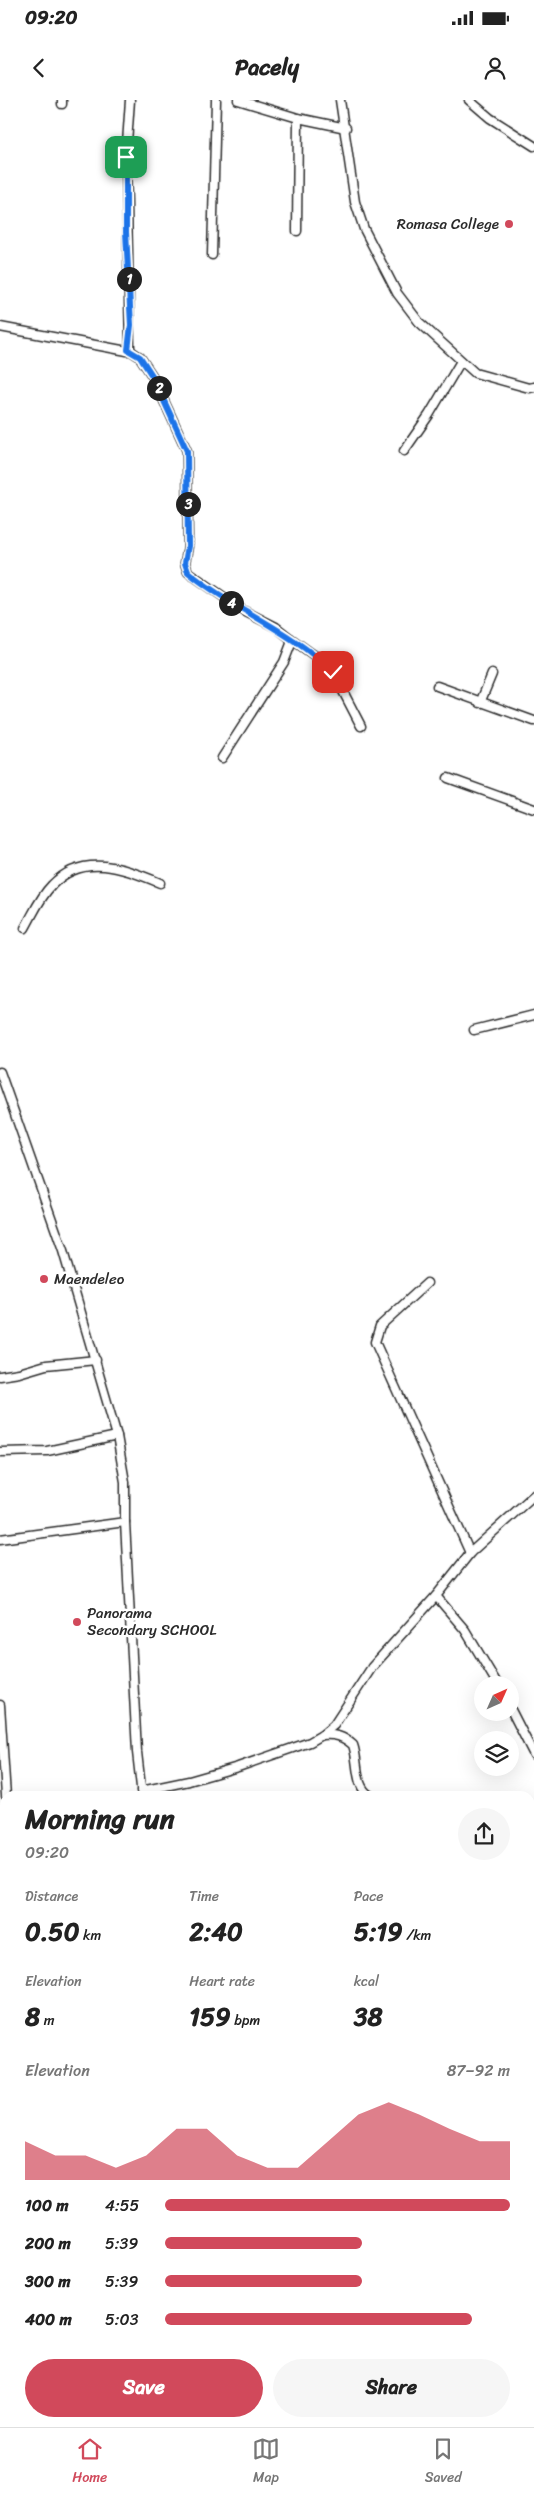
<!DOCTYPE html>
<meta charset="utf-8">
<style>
body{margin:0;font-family:Sriracha,sans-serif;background:#f6f6f6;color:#222;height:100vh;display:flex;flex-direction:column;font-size:19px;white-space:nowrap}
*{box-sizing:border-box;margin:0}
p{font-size:16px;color:#767676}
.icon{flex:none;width:28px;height:28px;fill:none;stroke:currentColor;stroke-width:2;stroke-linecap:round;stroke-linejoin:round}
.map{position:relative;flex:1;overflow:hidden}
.panel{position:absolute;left:0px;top:1691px;width:535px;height:636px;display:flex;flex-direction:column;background:#fff;border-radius:15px 15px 0 0;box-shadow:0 5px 20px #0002}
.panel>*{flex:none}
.needle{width:32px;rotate:45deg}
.tools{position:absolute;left:474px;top:1576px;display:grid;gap:10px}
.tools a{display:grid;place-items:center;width:45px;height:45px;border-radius:50%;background:#fff;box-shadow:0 5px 20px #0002;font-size:25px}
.pin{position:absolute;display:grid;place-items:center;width:42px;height:42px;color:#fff;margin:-21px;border-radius:10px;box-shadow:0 2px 8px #0006}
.km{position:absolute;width:25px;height:25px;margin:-12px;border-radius:50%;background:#222;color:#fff;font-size:14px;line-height:25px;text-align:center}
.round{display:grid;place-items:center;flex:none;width:52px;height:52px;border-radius:26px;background:#f6f6f6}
.headline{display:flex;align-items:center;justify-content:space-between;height:85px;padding:0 25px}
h1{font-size:28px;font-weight:700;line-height:38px}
.figures{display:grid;grid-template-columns:repeat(3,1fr);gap:8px;height:85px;padding:5px 25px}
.figures div{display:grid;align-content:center}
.figures b{font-size:25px;font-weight:700}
.figures small{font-size:14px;font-weight:400}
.figures p{font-size:14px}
.chart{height:140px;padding:10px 25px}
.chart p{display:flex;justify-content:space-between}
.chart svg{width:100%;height:90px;margin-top:5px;fill:#d1495b;opacity:.7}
.action{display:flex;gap:10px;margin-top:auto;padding:10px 25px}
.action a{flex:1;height:58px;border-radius:30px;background:#d1495b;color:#fff;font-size:20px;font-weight:700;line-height:58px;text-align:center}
.action a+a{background:#f6f6f6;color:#222}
ul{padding:0 25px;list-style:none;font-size:16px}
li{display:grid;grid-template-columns:80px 60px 1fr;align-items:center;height:38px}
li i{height:12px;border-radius:6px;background:#d1495b}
.status{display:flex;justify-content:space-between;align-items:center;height:35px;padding:0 25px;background:#fff;direction:ltr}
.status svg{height:14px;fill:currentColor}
header{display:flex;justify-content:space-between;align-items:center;height:65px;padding:0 25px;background:#fff;font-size:22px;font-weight:700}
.tab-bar{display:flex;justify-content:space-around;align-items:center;height:70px;border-top:1px solid #e0e0e0;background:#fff;font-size:14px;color:#767676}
.tab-bar a{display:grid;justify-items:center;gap:2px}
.tab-bar .current{color:#d1495b}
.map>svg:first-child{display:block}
.built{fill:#fcebe8}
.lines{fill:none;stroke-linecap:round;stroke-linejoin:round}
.minor-casing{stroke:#2b2b2b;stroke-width:11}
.minor{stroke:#fff;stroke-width:8}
.route-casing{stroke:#fff;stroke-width:10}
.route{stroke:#1a73e8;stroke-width:6}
.poi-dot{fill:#d1495b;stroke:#fff;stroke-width:2}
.labels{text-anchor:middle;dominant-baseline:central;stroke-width:5;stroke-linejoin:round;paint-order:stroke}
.poi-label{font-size:15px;fill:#2b2b2b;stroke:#fff;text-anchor:start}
</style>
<div class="status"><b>09:20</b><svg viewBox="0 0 49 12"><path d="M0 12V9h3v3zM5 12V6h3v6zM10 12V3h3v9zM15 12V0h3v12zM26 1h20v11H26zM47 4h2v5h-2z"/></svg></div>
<header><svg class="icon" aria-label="back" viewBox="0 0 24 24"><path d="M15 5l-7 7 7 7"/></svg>Pacely<svg class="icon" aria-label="person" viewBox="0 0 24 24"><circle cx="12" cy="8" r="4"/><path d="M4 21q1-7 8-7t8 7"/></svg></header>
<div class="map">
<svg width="534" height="2327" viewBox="0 0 534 2327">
<rect width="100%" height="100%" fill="#fff"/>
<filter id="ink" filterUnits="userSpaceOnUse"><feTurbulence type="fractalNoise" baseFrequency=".02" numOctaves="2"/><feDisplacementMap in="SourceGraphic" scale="10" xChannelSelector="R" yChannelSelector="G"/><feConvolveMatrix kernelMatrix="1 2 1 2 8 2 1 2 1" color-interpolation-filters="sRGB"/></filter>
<g filter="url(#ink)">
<!-- built -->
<path class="built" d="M5 2017V2154L0 2158V2019Z"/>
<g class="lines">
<defs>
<g id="minor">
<path d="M238 0 298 18 346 28"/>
<path d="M340 0 355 102 364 129 397 193 419 222 475 273 529 288 534 287"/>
<path d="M469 0 490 18 534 46"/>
<path d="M62 4V0"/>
<path d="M297 131 298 18"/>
<path d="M212 155 216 0"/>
<path d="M0 227 127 251 130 248 126 57 130 0"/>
<path d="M128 249 140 257 153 277 187 351 188 446 185 463 188 472 244 511 276 527 290 538 291 544 284 562 222 658"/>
<path d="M404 351 429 315 461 261"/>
<path d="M290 538 318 558 333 572 361 626"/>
<path d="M437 586 534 621"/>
<path d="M480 603 492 574"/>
<path d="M448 678 534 709"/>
<path d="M25 828C33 814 40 797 52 785 83 752 125 768 160 783"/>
<path d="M474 930 534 915"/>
<path d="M0 972 63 1151 117 1336 125 1382V1422L137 1652 142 1696"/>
<path d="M427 1183 380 1226 375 1242 470 1453"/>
<path d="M0 1276 19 1273 46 1265 96 1260"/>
<path d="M0 1352 47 1351 117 1336"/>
<path d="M0 1439 125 1422"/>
<path d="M436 1496 465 1530 498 1585"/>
<path d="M0 1605 6 1696"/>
<path d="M510 1608 534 1655"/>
<path d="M322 1635C335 1634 343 1636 353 1645 359 1661 354 1688 371 1696"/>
<path d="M141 1691 189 1681 238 1667 310 1642 322 1635 334 1625 372 1567 436 1496 470 1453 534 1395"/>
<path d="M0 1771 5 1764"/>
<path d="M0 1795H5"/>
<path d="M530 1812H534"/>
<path d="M0 1850 5 1840"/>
<path d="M0 1952 5 1979"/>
<path d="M0 2019 5 2017"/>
<path d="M530 2051 534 2050"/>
<path d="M0 2161 5 2157"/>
<path d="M0 2168H5"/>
<path d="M27 2322 28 2327"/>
<path d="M220 2327 221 2322"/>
</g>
</defs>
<!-- minor casing -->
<use href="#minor" class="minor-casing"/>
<!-- minor -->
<use href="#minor" class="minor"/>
</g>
</g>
<g class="lines" filter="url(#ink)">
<defs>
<path id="route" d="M126 57V132L131 225 128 250 140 257 153 277 187 351 188 446 185 463 188 472C234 510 289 529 333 572"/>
</defs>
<!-- route casing -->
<use href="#route" class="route-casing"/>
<!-- route -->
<use href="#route" class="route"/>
</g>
<!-- markers -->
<g class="poi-dot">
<circle cx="509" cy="124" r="5"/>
<circle cx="44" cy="1179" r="5"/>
<circle cx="77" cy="1522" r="5"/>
</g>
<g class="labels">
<!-- poi labels -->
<g class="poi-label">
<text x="499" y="124" text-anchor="end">Romasa College</text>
<text x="54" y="1179">Maendeleo</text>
<text x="87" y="1513">Panorama<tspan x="87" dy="17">Secondary SCHOOL</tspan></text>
</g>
</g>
</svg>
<div class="tools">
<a><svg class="needle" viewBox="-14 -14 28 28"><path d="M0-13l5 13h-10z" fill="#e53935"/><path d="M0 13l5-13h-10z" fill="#767676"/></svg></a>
<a><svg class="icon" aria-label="layers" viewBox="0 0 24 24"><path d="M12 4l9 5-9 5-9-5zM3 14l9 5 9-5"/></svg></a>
</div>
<div class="pin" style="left:126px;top:57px;background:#1e9e55"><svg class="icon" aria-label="arrive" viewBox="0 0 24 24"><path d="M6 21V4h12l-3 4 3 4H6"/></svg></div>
<div class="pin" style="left:333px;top:572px;background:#d93025"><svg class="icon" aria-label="check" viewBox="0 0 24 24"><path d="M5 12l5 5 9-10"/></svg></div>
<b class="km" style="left:129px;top:179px">1</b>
<b class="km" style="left:159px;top:288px">2</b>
<b class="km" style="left:188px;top:404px">3</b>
<b class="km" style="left:231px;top:503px">4</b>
<section class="panel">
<div class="headline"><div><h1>Morning run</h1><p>09:20</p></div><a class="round"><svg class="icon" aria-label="share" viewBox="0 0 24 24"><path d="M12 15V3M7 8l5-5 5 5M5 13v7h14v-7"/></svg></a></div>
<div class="figures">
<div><p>Distance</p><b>0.50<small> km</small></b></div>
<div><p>Time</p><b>2:40</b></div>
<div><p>Pace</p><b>5:19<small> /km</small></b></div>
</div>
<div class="figures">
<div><p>Elevation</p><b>8<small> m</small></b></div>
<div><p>Heart rate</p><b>159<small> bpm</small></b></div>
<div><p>kcal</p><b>38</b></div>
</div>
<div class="chart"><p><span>Elevation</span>87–92 m</p>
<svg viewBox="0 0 160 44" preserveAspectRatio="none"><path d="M0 44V25L10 32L20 32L30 38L40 32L50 19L60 19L70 32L80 38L90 38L100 25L110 12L120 6L130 12L140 19L150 25L160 25V44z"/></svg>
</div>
<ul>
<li><b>100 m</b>4:55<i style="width:100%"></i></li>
<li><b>200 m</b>5:39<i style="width:57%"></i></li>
<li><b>300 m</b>5:39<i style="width:57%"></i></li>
<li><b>400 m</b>5:03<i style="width:89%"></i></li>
</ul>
<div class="action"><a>Save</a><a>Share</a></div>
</section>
</div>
<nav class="tab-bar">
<a class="current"><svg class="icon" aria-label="home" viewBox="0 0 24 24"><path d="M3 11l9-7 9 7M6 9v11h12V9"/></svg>Home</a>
<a><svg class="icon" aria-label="map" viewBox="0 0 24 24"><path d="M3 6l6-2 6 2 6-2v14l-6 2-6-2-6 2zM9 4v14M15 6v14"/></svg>Map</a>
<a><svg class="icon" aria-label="saved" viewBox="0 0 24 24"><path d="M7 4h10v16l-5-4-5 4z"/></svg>Saved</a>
</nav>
